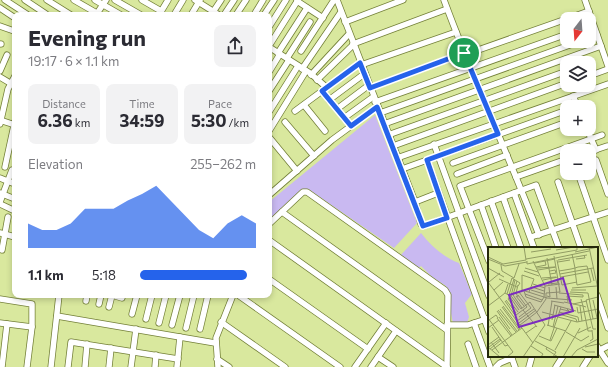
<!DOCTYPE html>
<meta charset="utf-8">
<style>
body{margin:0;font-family:Commissioner,sans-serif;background:#f2f2f3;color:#2b2b33;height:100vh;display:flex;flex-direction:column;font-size:15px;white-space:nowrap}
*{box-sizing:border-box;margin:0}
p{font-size:13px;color:#7c7c81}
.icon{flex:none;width:22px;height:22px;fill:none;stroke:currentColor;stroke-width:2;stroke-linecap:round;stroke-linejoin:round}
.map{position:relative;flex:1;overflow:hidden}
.side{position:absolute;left:12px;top:12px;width:260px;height:286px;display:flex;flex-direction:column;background:#fff;border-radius:8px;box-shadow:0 2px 6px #0003}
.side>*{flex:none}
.needle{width:26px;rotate:197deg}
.buttons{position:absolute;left:560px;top:12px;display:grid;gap:8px}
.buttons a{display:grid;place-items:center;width:36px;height:36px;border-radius:8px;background:#fff;box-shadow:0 2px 6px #0003;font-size:20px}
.pin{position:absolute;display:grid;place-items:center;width:34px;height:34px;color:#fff;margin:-17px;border:2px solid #fff;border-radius:50%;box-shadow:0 1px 4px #0007}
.round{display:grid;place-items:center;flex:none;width:42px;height:42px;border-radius:8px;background:#f2f2f3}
.overview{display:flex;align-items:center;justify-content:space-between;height:68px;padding:0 16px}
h1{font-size:22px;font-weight:700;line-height:30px}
.figures{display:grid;grid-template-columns:repeat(3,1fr);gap:6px;height:68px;padding:4px 16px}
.figures div{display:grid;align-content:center;border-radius:8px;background:#f2f2f3;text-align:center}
.figures b{font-size:17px;font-weight:700}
.figures small{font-size:11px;font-weight:400}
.figures p{font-size:11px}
.chart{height:112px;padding:8px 16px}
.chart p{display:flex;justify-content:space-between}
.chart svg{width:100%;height:72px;margin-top:4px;fill:#2563eb;opacity:.7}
ul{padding:0 16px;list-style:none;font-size:13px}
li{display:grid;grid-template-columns:64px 48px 1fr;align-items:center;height:30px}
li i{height:10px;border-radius:5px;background:#2563eb}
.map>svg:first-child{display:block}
.green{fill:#c9b9f1}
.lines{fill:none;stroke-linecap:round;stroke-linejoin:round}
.minor-casing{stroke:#748039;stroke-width:7}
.minor{stroke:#fff;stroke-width:5.5}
.route-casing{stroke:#fff;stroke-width:8}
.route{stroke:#2563eb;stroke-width:5}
.inset-road{fill:none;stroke:#919c63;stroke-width:1}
.view{fill:#7b2cbf;fill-opacity:0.15;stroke:#7b2cbf;stroke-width:2}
.inset-edge{fill:none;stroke:#25290b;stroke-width:2}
</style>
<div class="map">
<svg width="608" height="367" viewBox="0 0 608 367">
<rect width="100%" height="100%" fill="#d9e89e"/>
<!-- green -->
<g class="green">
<path d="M375 115 417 223 394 248 308 189 272 217 269 218V202Z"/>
<path d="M421 233C431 246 443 257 459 263L472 294 465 303 469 317 467 323 453 324 446 286 432 277 421 266 419 268 400 256Z"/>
</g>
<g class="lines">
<defs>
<g id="minor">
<path d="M5 0 28 15"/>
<path d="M25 0 46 14"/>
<path d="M47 0 71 15"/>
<path d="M74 0 100 15"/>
<path d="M95 0 121 15"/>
<path d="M115 0 141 15"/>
<path d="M142 0 161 11"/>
<path d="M195 0 219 15"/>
<path d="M337 0 415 202 421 224 424 226 536 185 559 248"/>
<path d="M444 0C473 79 509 156 539 235"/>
<path d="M585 0 608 66"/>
<path d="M297 1 323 18"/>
<path d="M0 8 15 18"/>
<path d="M96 15 106 0"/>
<path d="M159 15 168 0"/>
<path d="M174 15 183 0"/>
<path d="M191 15 200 0"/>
<path d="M211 15 221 0"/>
<path d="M224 15 234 0"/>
<path d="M236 15 246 0"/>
<path d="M254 15 263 0"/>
<path d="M264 15 274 0"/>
<path d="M345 22 403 0"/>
<path d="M0 26 14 31"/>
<path d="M269 27 286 0"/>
<path d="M589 38 597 35"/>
<path d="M0 44H1"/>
<path d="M353 44 447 9"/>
<path d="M269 46 298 0"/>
<path d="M269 47 310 73 326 87"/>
<path d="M301 51 334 0"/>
<path d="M278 53 307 8"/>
<path d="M464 55 589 11"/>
<path d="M287 58 310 22"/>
<path d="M361 65 456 32"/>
<path d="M302 69 341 12"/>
<path d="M0 71 7 55"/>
<path d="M269 72 280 54"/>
<path d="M311 75 349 34"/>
<path d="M589 76 608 69"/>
<path d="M0 77 15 86"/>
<path d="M317 80 353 45"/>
<path d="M370 88 464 53"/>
<path d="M269 91 289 60"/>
<path d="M322 91 351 126"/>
<path d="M573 96 578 107"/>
<path d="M329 100 364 74"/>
<path d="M375 102 567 34"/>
<path d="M304 105 325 131"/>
<path d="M337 109 369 85"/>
<path d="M295 111 360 63"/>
<path d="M269 112 298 66"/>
<path d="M380 113 581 41"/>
<path d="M344 118 373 97"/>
<path d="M0 120 15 125"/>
<path d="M285 122 314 156"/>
<path d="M0 124 8 89 15 76"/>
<path d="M384 124 601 46"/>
<path d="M587 129 596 150"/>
<path d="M269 131 306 71"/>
<path d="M388 135 567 71"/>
<path d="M269 137 297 171"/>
<path d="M434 144 489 296"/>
<path d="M393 146 567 83"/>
<path d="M589 152 607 146"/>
<path d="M397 158 608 84"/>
<path d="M427 160 489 332"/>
<path d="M596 160 608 194"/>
<path d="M453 163 567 122"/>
<path d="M5 167 15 121"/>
<path d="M402 169 567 110"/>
<path d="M578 173 608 260"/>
<path d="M457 174 507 155"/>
<path d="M516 177 567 159"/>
<path d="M0 178 15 184"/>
<path d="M558 182 581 248"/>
<path d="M0 193 15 199"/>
<path d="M514 193 534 248"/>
<path d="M269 195 332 140 377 107"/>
<path d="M503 197 521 248"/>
<path d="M491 201 508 248"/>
<path d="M0 202 12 170"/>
<path d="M415 202 438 193"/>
<path d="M0 204 15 211"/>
<path d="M481 205 496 248"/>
<path d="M282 212 447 330"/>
<path d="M269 224 303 192H307L445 290 448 295 447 366"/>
<path d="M0 233 15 237"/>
<path d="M531 237 608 212"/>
<path d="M269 240 447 367"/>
<path d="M2 250 8 217"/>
<path d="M489 261 460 186 602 135"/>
<path d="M269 279 368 349"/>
<path d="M112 295 122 298"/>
<path d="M238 295 340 367"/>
<path d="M597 295 608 328"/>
<path d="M0 299 32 304V327L27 367"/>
<path d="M86 301 87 295"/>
<path d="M99 304 101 295"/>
<path d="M109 307 112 295"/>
<path d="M132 314 137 295"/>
<path d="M57 316 215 343"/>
<path d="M146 319 152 295"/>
<path d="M221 322 285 367"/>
<path d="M0 323 32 327"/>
<path d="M159 323 166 295"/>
<path d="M474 323 490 367"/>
<path d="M172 325 180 295"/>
<path d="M447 325H468L489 318"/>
<path d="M186 328 194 295"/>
<path d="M200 329 208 295"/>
<path d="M468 344 476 367"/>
<path d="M597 346 608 363"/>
<path d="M600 350 608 346"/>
<path d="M511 356 515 367"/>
<path d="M378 357 393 367"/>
<path d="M217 359 229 367"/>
<path d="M2 367 7 324"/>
<path d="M51 367 59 295"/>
<path d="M68 367 71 342 178 359"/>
<path d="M85 367 87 344"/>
<path d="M109 367 111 348"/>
<path d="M131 367 136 329"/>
<path d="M155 367 156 355"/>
<path d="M177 367 180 337"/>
<path d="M218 367 216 338 233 295"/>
<path d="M355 367 386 323"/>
<path d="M371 367 396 331"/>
<path d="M496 367 500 363 512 358"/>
<path d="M529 367 532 356"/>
<path d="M556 367 563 356"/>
<path d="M583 367 590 356"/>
</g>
</defs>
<!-- minor casing -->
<use href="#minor" class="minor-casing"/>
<!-- minor -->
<use href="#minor" class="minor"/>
</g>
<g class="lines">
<defs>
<path id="route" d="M464 53 498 134 427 160 447 218 423 226 377 107 351 126 322 91 360 63 370 88Z"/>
</defs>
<!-- route casing -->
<use href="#route" class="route-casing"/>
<!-- route -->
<use href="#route" class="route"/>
</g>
<!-- overview -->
<g transform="translate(488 247)">
<rect width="110" height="110" fill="#d9e89e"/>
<path class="inset-road" d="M36 0 38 13M101 0 110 42M68 3 86 0M43 5 63 2M87 5 110 0M0 10 15 17 38 13M59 11 64 38M0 12 17 19 39 15M38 12 89 3V0M88 12 97 11 96 8M69 13 74 38 89 35M70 13 99 8M39 14V17L101 4M70 15 82 13M47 16 67 12M13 18 14 24 26 31 31 17M48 20 58 18 57 14M0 21 16 30M37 21 50 25M49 21 67 20M103 22 106 34M50 23 68 20M36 24 51 29M62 24 67 23 68 26 62 27M71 24 83 22 87 21 90 20 99 19 103 35 89 38 87 24V21L84 7M72 27 105 21M34 28V43L59 51 84 53M34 28 46 32 41 45M73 30 100 25M24 31 32 36 30 39M54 31 68 30M11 32 29 40M55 33 70 30M29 34 25 48 34 61M0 35 45 96M1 35 12 26M45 37 57 41M60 37 70 36 69 33M57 39 72 37M44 40 56 44M68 40 69 52M84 41 109 39M6 43 15 35M43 43 56 47M83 43H98M36 44 38 50 53 55 56 50 57 39 45 14M31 45 43 61M82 45 100 46 105 72M17 46 24 50 33 62 42 55 57 78M71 46 95 48V50L79 49 80 55M19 47 24 31M37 47 54 53M21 48 26 32M22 49 20 52 30 65M23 49 27 33M28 49 36 59M59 49 62 50 61 40M12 50 17 46 20 37M22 50 31 63M30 50 28 46 30 38M18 53 28 66M105 53 110 75M17 54 26 67M63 54 76 56M76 55 95 59 93 52M85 57 99 54M66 58 88 64M0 59 12 50M15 59 32 82M92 59 94 74M14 60 31 83M89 60 90 66 110 62M98 60 95 59 100 84H104M12 62 29 84M72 62 81 64 79 62M10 63 28 85M35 63 49 80M9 64 22 82M49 65 58 52V46L72 45 66 9M54 65 69 69M71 65 90 70 91 75M71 67 88 72 89 75M28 68 39 60 30 48M11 70 24 88M31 70 43 61M70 70 89 75 110 71M0 71 25 105 19 110M9 71 23 89M1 73 8 68 10 71M64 73 67 58M29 74 46 62M31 76 48 63M32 78 49 65M59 78 78 84M60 79 64 54M4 80 17 99 20 98M65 80 70 59M0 81 11 73M108 82H105L98 53 110 50M78 85 93 94 101 89M38 86 48 79M90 86 103 80M51 89 63 94 69 81M62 93 73 60M47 94 68 105 65 110M102 94 105 92 104 83M3 95 11 106M0 98 11 90M43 99 55 107 53 110M0 100 12 110M1 100 12 92M59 100 58 102 70 110M97 100 110 97M2 102 13 93M94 102 99 105H107M4 103 34 81M67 103 83 74M35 110 57 78M75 110 92 81M83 110 89 103 110 92"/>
<path class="view" d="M75 31 85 64 31 80 21 48Z"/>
<rect width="110" height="110" class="inset-edge"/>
</g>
</svg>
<div class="buttons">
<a><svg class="needle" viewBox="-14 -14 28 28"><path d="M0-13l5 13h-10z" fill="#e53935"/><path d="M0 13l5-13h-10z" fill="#7c7c81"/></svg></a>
<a><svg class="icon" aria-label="layers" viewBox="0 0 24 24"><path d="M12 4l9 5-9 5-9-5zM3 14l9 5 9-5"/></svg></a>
<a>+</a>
<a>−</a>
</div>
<div class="pin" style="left:464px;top:53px;background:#1e9e55"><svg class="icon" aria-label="arrive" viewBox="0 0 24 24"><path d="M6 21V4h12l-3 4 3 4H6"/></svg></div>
<section class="side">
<div class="overview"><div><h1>Evening run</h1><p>19:17 · 6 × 1.1 km</p></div><a class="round"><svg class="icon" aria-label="share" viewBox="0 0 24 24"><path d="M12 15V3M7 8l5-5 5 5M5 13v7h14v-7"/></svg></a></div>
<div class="figures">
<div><p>Distance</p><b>6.36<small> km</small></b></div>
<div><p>Time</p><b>34:59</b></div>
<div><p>Pace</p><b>5:30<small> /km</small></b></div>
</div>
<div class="chart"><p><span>Elevation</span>255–262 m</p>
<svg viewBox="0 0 160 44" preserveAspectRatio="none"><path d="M0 44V29L10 33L20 33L30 29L40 20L50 20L60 20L70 15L80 11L90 6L100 15L110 24L120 33L130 38L140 29L150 24L160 29V44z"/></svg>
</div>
<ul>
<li><b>1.1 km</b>5:18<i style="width:92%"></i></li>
</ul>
</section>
</div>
